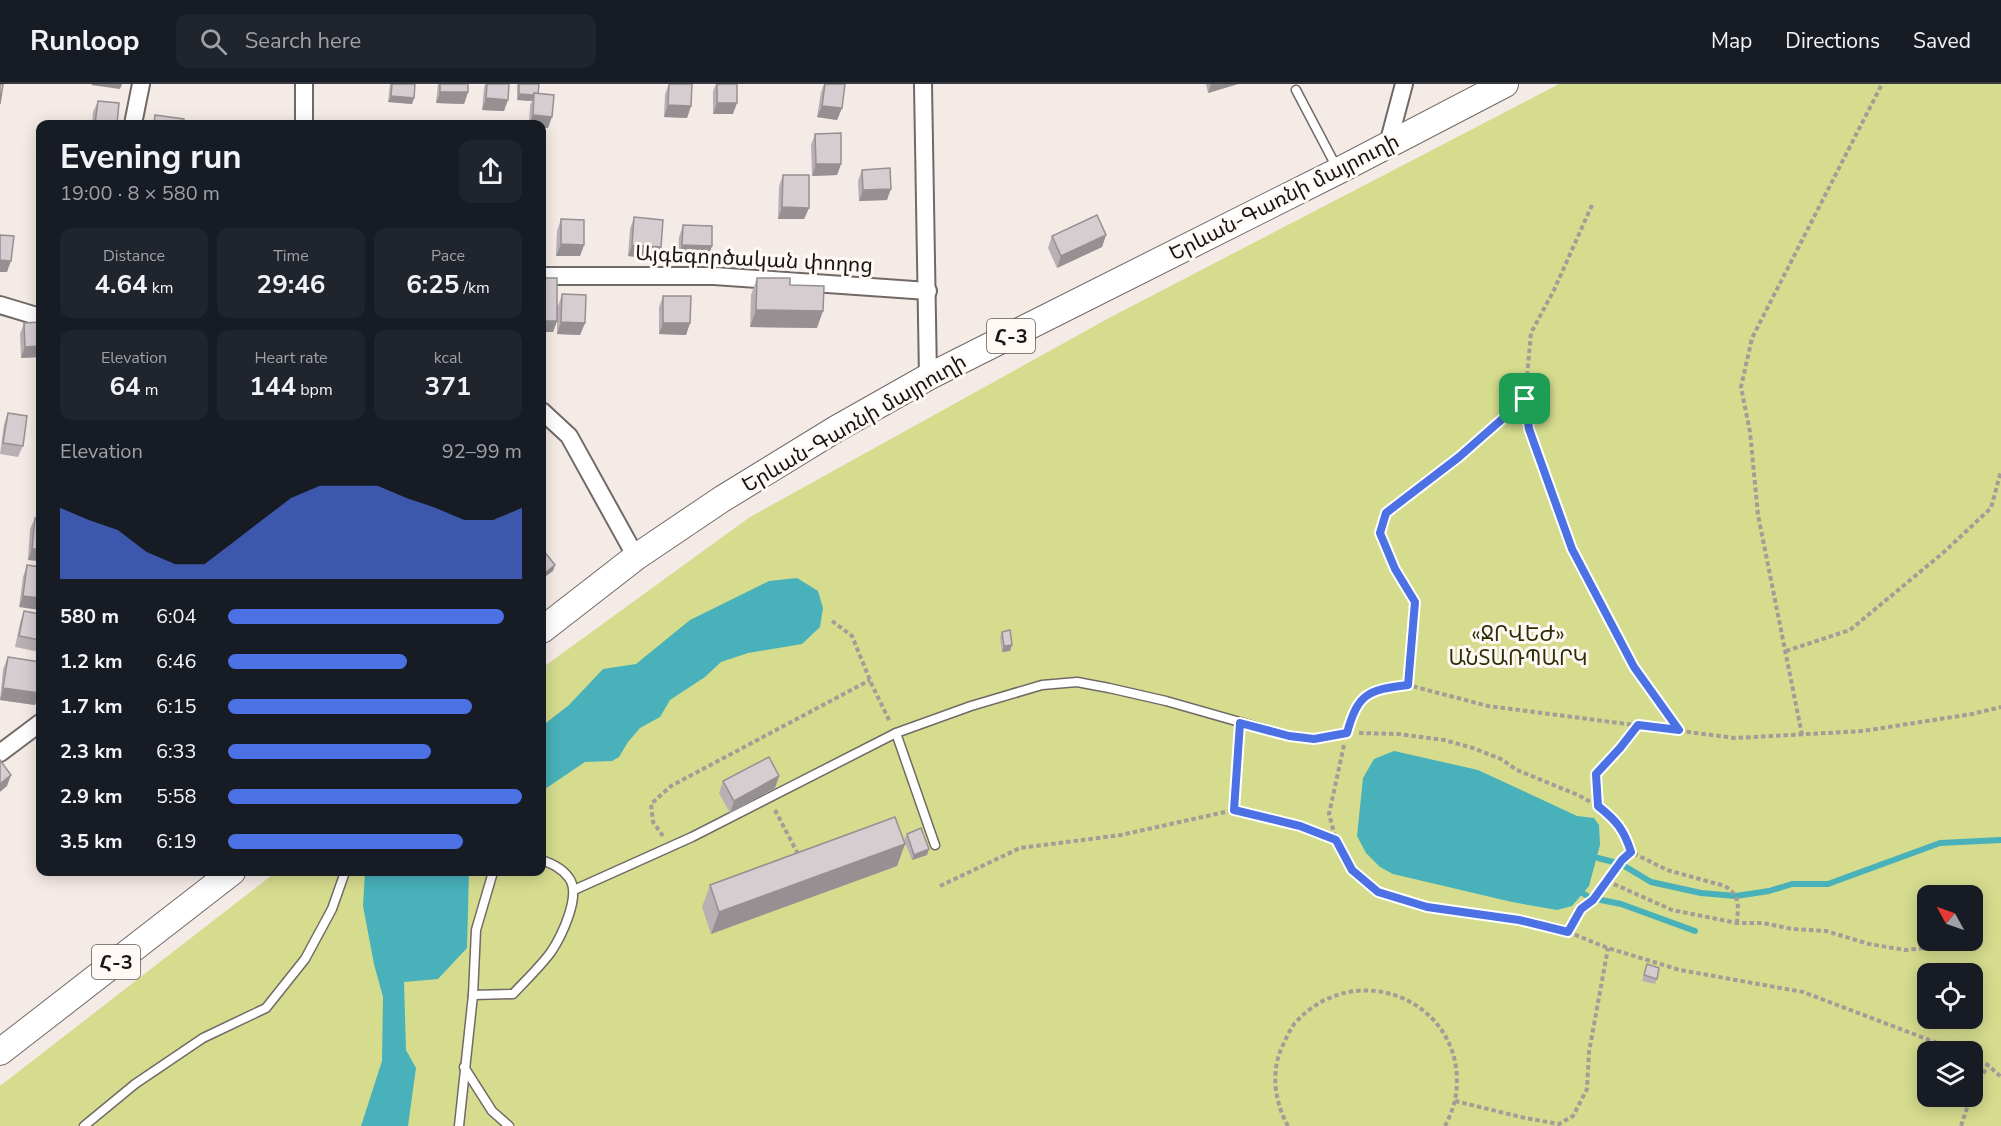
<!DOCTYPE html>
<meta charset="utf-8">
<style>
body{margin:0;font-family:"Nunito Sans","Noto Sans Armenian",sans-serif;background:#20242c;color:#f1f3f6;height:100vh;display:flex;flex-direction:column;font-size:22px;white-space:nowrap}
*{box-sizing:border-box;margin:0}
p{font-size:20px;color:#9ea1a6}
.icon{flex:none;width:33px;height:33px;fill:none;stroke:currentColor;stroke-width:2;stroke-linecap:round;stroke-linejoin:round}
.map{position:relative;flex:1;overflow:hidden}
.side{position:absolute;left:36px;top:36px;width:510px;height:756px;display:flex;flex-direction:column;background:#171b24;border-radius:12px;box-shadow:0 3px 15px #0003}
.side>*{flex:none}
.needle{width:39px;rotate:310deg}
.buttons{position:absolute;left:1917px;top:801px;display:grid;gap:12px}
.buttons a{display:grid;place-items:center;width:66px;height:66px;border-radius:12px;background:#171b24;box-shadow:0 3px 15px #0003;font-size:30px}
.pin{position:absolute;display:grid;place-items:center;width:51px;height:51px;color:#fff;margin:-26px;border-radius:12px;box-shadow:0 3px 9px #0006}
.round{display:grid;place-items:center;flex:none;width:63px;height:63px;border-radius:12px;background:#20242c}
.summary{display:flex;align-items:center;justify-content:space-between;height:102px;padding:0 24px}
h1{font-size:33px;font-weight:700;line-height:45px}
.stats{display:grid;grid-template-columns:repeat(3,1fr);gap:9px;height:102px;padding:6px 24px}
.stats div{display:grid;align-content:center;border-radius:12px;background:#20242c;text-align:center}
.stats b{font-size:26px;font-weight:700}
.stats small{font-size:16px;font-weight:400}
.stats p{font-size:16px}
.chart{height:168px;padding:12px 24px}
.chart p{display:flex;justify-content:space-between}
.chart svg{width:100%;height:108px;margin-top:6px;fill:#4c71e4;opacity:.7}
ul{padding:0 24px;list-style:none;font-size:20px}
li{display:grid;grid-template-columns:96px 72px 1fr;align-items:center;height:45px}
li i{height:15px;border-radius:8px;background:#4c71e4}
header{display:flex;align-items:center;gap:36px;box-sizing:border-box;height:84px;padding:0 30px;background:#171b24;border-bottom:2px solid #363941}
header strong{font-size:28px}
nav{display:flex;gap:33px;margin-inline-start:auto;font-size:21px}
.search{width:420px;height:54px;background:#20242c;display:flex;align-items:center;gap:15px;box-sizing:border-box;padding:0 21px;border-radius:12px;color:#9ea1a6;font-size:22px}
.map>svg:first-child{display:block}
.green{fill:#d5dc8e;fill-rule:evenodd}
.water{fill:#48b1ba}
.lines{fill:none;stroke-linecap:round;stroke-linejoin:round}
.stream{stroke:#48b1ba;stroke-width:6}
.lane-casing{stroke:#726966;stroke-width:11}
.street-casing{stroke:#726966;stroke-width:20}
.primary-casing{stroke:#726966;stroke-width:28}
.path{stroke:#a39c98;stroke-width:4;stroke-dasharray:4.5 3;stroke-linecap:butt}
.lane{stroke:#fff;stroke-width:8}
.street{stroke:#fff;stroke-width:16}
.primary{stroke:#fff;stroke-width:26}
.wall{fill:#b8b0b4}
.shaded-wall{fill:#969092}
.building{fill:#d6cdd1;stroke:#969092;stroke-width:1.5}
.route-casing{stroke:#fff;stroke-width:12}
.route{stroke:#4c71e4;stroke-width:8}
.labels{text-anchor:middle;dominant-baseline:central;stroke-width:6;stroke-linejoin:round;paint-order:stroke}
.shield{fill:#fff9f6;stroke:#5e5958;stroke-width:1.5}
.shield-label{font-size:20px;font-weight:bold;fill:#191514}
.street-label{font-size:21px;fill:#191514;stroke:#fff9f6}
.park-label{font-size:21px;fill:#2c2e04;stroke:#fff9f6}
</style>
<header>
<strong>Runloop</strong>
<div class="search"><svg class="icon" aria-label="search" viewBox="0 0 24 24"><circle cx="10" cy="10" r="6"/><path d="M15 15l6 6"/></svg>Search here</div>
<nav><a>Map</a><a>Directions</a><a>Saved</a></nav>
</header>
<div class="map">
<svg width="2001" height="1042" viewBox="0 0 2001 1042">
<rect width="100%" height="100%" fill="#f5ebe6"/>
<!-- green -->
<path class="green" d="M1559 0H2001V1042H0V1002L276 788H542V584L750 433 1109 234ZM1928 812H1972V856H1928ZM1928 890H1972V934H1928ZM1928 968H1972V1012H1928Z"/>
<!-- water -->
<g class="water">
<path d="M797 494 818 507 823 524 820 543 802 560 748 569 721 578 705 593 670 616 660 633 640 644 628 658 619 673 612 677 585 678 542 707V642L569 621 603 585 636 580 690 536 769 497Z"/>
<path d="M1394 667 1478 686 1577 732 1594 734 1599 741 1600 761 1589 802 1572 822 1557 826 1512 818 1393 790 1380 783 1366 769 1357 752 1363 694 1374 675Z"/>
<path d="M365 788H469L467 864 438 895 404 898 406 966 416 984 408 1042H361L382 977 383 913 374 880 363 822Z"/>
</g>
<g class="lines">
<!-- stream -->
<g class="stream">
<path d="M1598 774 1621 780 1651 798 1701 809 1736 812 1769 807 1792 800H1828L1940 759 2001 756"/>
<path d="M1584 810 1591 814 1621 820 1695 847"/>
</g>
<defs>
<g id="lane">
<path d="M1296 6 1337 84"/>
<path d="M896 649 935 761"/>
<path d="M574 806 692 753 896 649 971 622 1042 601 1077 598 1109 604 1166 617 1289 652 1314 655 1346 649"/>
<path d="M473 911 513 910C525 897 540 883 551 868 561 853 582 811 569 794 562 784 552 780 542 776"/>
<path d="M464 983 492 1027 509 1042"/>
<path d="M84 1042 135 1000 203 954 266 924 305 875 332 825 345 788"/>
<path d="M459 1042 473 911 476 846 493 788"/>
</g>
<g id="street">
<path d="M923 0 928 293"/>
<path d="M133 40 141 0"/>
<path d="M304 40V0"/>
<path d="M1388 60 1404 0"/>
<path d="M542 192H714L928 207"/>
<path d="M0 221 40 233"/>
<path d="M542 327 569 352 636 473"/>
<path d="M0 669 40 639"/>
</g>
<g id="primary">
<path d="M542 546 636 473 722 415 836 345 928 293 1338 87 1505 0"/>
<path d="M0 968 232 788"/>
</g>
</defs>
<!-- lane casing -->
<use href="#lane" class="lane-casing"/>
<!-- street casing -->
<use href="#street" class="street-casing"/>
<!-- primary casing -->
<use href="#primary" class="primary-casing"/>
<!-- path -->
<g class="path">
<path d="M1592 121 1554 206 1531 249 1525 315 1529 345 1572 466 1634 583 1679 646"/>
<path d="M832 537 852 552 872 601 890 638"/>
<path d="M1786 567 1850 546 1944 468 1991 424 2001 387"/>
<path d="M1408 601 1415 517 1395 485 1380 449 1386 429 1459 373 1525 315"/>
<path d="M1349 639 1353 628 1365 611 1381 604 1408 601 1488 622 1735 654 1863 647 1972 630 2001 623"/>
<path d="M1359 649 1398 650 1444 656 1473 664 1501 675 1517 686 1578 711 1598 722 1614 735 1625 750 1631 768 1667 786 1725 802C1741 813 1738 821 1737 839"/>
<path d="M1802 651 1758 431 1750 348 1741 303 1752 254 1882 0"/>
<path d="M1344 661 1329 730 1336 756 1352 786 1378 808 1427 823 1519 836 1568 848 1608 864 1680 886 1803 908 1961 968"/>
<path d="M1598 721 1596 690 1620 664 1638 641"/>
<path d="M775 726 799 772"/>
<path d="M1234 726 1239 651"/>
<path d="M663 752 653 738 651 720 671 702 870 596"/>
<path d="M1607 797 1672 826 1737 839H1763L1792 845 1826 847 1869 860 1905 866 1945 862"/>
<path d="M940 802 1020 764 1121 751 1234 726 1300 742 1336 756"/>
<path d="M1568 848 1582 825 1593 816 1622 776 1631 768"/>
<path d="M1972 973 1988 981 2001 993"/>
<path d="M1972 1009 1988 981"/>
<path d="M1455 1017 1525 1034 1559 1040 1573 1032 1587 1005 1589 968 1608 864"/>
<path d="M1288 1042C1274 1017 1270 985 1284 959 1287 952 1291 944 1295 939 1359 868 1473 922 1455 1016 1453 1025 1449 1034 1445 1042"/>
<path d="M1961 1042 1971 1012"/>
</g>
<!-- lane -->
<use href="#lane" class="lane"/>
<!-- street -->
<use href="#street" class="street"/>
<!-- primary -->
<use href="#primary" class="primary"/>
</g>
<!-- wall -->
<g class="wall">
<path d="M390 0H415L414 14 412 20 388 18Z"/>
<path d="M438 0H468V8L464 20 436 19Z"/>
<path d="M485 0H509L504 27 482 26 484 4Z"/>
<path d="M517 0H539L538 10 548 44 542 40H529L530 21 532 17 517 16Z"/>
<path d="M669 0 691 22 687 34 664 33 665 10Z"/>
<path d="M716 0H737L733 30H713V7Z"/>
<path d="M824 0H845L842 24 837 36 817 33 821 8Z"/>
<path d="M1206 0H1238L1208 9Z"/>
<path d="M98 17 117 40H92L93 28Z"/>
<path d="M815 50 841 80 837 91 812 92 811 61Z"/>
<path d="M862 86 887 116 859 117 858 97Z"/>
<path d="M783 91 809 124 804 135H778L779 102Z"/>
<path d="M634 133 661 163 657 175 628 172 630 145Z"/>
<path d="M561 135 584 161 580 172H556L557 147Z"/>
<path d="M683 141 712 162 708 173 678 172 679 153Z"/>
<path d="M1106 151 1102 163 1057 184 1048 164 1052 152Z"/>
<path d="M542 194 558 222 562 210 585 239 580 251 557 250V237L553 248H542Z"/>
<path d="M757 194 790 201 817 244 750 243 751 211Z"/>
<path d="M663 212 690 239 686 251 659 250V223Z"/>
<path d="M40 238V273L21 274 20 250 24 239Z"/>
<path d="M8 329 23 362 18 373 0 370 4 340Z"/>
<path d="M35 434 40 477 28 476 30 445Z"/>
<path d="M27 481 40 483 19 523 23 493Z"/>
<path d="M24 527 40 530V568L15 563 20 539Z"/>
<path d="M1002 548 1012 561 1010 567 1002 568 1000 553Z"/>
<path d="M8 573 39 609 35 621 0 616 3 585Z"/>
<path d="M779 692 775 704 730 729 719 709 723 697Z"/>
<path d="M907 750 929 765 927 771 912 776 904 756Z"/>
<path d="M905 760 897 782 711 850 702 823 710 801Z"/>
<path d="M1647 880 1657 895 1655 900 1642 897Z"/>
</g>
<!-- shaded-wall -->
<g class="shaded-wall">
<path d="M92 0H122L120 5 91 1Z"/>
<path d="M1211 0H1238L1208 9Z"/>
<path d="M440 8H468L464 20 436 19Z"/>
<path d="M519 10 534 11 532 17 517 16Z"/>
<path d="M391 12 414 14 412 20 388 18Z"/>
<path d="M486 14 508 16 504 27 482 26Z"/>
<path d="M717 19H737L733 30H713Z"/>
<path d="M668 21 691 22 687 34 664 33Z"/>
<path d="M822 22 842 24 837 36 817 33Z"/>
<path d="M533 31 552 33 548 44H542V40H529Z"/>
<path d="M816 80H841L837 91 812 92Z"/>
<path d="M891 105 887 116 859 117 863 106Z"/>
<path d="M782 123 809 124 804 135H778Z"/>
<path d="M1106 151 1102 163 1057 184 1061 172Z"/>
<path d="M561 160 584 161 580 172H556Z"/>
<path d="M632 161 661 163 657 175 628 172Z"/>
<path d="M682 161 712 162 708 173 678 172Z"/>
<path d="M0 176 11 177 7 188H0Z"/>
<path d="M756 226 823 227 817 244 750 243Z"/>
<path d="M542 237H557L553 248H542Z"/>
<path d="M561 238 585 239 580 251 557 250Z"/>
<path d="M663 239H690L686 251 659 250Z"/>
<path d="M40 262V273L21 274 25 263Z"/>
<path d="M32 465H40V477L28 476Z"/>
<path d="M555 481 553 487 542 495 544 490Z"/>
<path d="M23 512 40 514V526L19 523Z"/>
<path d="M1012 561 1010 567 1002 568 1004 562Z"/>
<path d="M3 604 39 609 35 621 0 616Z"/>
<path d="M11 691 7 702 0 708V700Z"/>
<path d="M779 692 775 704 730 729 734 717Z"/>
<path d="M905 760 897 782 711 850 719 828Z"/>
<path d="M929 765 927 771 912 776 914 771Z"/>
</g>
<!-- building -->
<g class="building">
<path d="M0 0H3L0 20Z"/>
<path d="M392 0H415L414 14 391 12Z"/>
<rect x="440" y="0" width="28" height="8"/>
<path d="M487 0H509L508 16 486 14Z"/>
<path d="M519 0H539L538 10 534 9V11L519 10Z"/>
<path d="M669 0H692L691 22 668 21Z"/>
<rect x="717" y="0" width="20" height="19"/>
<path d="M825 0H845L842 24 822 22Z"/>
<path d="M534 9 554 11 552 33 533 31Z"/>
<path d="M98 17 119 19 117 40H95Z"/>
<path d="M155 31 184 35 183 40H154Z"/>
<path d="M841 49V80H816L815 50Z"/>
<path d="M890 84 891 105 863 106 862 86Z"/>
<path d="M783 91H809V124L782 123Z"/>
<path d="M1097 131 1106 151 1061 172 1052 152Z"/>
<path d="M634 133 663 136 661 163 632 161Z"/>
<path d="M561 135 584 136V161L561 160Z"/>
<path d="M683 141 712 142V162L682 161Z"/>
<path d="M0 151 14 152 11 177 0 176Z"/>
<rect x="542" y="194" width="15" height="43"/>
<path d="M757 194H790V201L824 202 823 227 756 226Z"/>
<path d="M562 210 586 211 585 239 561 238Z"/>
<path d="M663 212H691L690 239H663Z"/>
<path d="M40 238V262L25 263 24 239Z"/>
<path d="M8 329 27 332 23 362 3 359Z"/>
<path d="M35 434H40V465H32Z"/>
<path d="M542 466H543L555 481 544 490 542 487Z"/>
<path d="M27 481 40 483V514L23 512Z"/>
<path d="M24 527 40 530V556L19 552Z"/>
<path d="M1010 546 1012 561 1004 562 1002 548Z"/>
<path d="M8 573 40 578V600L39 609 3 604Z"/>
<path d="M769 673 779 692 734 717 723 697Z"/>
<path d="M0 676 11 691 0 700Z"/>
<path d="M895 733 905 760 719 828 710 801Z"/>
<path d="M921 744 929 765 914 771 907 750Z"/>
<path d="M1647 880 1659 884 1657 895 1644 891Z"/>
</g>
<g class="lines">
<defs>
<path id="route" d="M1525 315 1529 345 1572 465 1634 583 1679 646 1638 641 1620 664 1596 690 1598 722C1617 737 1624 746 1631 768L1622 776 1593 816 1581 825 1568 848 1519 836 1427 823 1378 808 1352 786 1336 756 1300 742 1234 726 1240 639 1289 652 1314 655 1347 649C1358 609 1368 606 1408 601L1415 518 1395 485 1380 449 1386 429 1459 373Z"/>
</defs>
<!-- route casing -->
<use href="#route" class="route-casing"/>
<!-- route -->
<use href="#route" class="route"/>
</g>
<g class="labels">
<!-- shield labels -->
<g class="shield">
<rect x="987" y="235" width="48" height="34" rx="4.5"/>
<rect x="92" y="861" width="48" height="34" rx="4.5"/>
</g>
<g class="shield-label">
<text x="1011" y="252">Հ-3</text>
<text x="116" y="878">Հ-3</text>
</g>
<!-- street labels -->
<g class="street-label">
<text transform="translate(1284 113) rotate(-27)">Երևան-Գառնի մայրուղի</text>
<text transform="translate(754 175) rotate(3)">Այգեգործական փողոց</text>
<text transform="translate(854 339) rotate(-30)">Երևան-Գառնի մայրուղի</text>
</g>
<!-- park labels -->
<g class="park-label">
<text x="1518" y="550">«ՋՐՎԵԺ»<tspan x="1518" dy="24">ԱՆՏԱՌՊԱՐԿ</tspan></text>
</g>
</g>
</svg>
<div class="buttons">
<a><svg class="needle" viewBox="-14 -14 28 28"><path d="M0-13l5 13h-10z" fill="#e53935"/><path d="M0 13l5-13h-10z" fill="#9ea1a6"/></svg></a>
<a><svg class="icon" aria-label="locate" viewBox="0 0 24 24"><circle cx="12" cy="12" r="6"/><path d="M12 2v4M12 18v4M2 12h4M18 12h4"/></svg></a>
<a><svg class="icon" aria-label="layers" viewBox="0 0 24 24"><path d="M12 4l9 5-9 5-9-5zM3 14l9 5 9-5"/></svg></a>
</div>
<div class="pin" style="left:1525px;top:315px;background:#1e9e55"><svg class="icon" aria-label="arrive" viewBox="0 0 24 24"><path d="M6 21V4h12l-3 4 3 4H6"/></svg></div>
<section class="side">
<div class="summary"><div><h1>Evening run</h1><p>19:00 · 8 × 580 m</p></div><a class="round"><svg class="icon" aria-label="share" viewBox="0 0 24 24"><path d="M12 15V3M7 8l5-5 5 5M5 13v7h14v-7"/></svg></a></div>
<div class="stats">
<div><p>Distance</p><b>4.64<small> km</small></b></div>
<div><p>Time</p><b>29:46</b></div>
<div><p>Pace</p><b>6:25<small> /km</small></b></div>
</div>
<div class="stats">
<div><p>Elevation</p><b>64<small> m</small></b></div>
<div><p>Heart rate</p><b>144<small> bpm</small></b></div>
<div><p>kcal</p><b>371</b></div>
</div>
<div class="chart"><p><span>Elevation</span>92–99 m</p>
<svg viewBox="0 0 160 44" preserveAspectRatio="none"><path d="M0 44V15L10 20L20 24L30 33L40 38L50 38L60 29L70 20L80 11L90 6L100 6L110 6L120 11L130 15L140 20L150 20L160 15V44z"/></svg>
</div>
<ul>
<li><b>580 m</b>6:04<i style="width:94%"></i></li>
<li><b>1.2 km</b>6:46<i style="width:61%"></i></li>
<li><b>1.7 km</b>6:15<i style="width:83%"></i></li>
<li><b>2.3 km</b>6:33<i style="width:69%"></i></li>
<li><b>2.9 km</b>5:58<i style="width:100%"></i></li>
<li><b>3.5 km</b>6:19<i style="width:80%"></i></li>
</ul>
</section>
</div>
